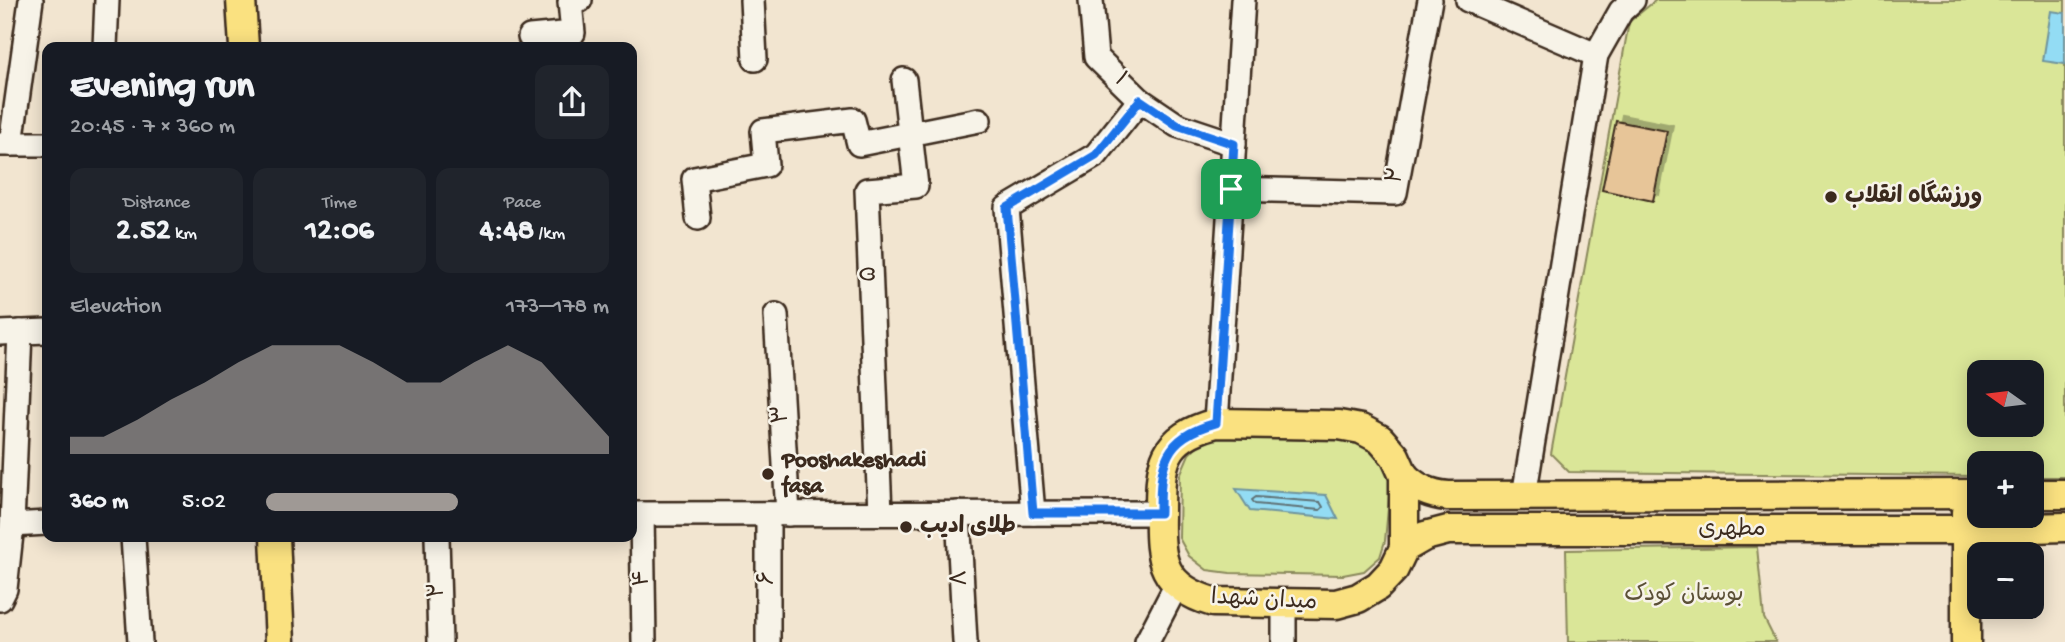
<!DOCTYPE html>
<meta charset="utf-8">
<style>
body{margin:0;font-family:"Gochi Hand","Playpen Sans Arabic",sans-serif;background:#20242c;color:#f1f3f6;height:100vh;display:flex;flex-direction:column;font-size:26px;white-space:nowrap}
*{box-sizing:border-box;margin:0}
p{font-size:23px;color:#9ea1a6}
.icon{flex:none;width:38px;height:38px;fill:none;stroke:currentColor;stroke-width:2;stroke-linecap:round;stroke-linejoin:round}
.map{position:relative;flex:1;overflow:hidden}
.side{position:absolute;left:42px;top:42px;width:595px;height:500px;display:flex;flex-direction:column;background:#171b24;border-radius:14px;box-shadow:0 4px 18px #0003}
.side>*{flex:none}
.needle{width:46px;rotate:284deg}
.controls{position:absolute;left:1967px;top:360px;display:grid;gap:14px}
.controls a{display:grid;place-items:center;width:77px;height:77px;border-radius:14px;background:#171b24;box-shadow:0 4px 18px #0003;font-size:35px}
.pin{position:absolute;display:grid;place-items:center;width:60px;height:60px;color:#fff;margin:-30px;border-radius:14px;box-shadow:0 4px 10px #0006}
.round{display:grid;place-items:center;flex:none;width:74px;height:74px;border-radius:14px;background:#20242c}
.headline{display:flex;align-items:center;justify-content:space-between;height:119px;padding:0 28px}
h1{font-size:38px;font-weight:700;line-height:52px}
.figures{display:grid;grid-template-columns:repeat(3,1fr);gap:10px;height:119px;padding:7px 28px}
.figures div{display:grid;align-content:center;border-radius:14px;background:#20242c;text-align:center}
.figures b{font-size:30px;font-weight:700}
.figures small{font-size:19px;font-weight:400}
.figures p{font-size:19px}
.chart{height:196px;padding:14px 28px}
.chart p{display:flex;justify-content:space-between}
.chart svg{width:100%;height:126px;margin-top:7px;fill:#9f9995;opacity:.7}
ul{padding:0 28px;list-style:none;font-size:23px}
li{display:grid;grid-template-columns:112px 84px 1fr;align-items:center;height:52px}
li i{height:18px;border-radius:9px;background:#9f9995}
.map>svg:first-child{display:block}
.green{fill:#dae698;stroke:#8a885b;stroke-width:2;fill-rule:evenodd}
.water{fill:#93dcf4;stroke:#70959e;stroke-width:2}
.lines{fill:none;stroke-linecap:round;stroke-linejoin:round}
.shore{stroke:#5e7174;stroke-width:2}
.building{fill:#e7c598;stroke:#3b2a1e;stroke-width:2;filter:url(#shadow)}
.minor-casing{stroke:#3b2a1e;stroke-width:28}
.major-casing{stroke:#3b2a1e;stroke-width:33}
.minor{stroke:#f7f3e8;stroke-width:23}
.major{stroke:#fae180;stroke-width:28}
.route-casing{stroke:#fff;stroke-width:14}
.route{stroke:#1a73e8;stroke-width:9}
.poi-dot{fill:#3b2a1e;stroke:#f7f3e8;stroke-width:2.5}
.labels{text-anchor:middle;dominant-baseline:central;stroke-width:5;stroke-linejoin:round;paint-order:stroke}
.street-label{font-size:23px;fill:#3b2a1e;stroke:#f7f3e8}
.poi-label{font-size:23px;font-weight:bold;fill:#3b2a1e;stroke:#f7f3e8;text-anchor:start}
.park-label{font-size:23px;fill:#5b5036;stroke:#f7f3e8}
</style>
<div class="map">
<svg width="2065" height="642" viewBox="0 0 2065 642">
<defs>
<filter id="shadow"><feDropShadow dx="6" dy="-6" stdDeviation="0" flood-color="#0004"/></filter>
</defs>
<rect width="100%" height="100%" fill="#f2e5d0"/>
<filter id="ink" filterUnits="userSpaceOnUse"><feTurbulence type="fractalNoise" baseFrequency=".0143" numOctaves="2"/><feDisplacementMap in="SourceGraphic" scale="14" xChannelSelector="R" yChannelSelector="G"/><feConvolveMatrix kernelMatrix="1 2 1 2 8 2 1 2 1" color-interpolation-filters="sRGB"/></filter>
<g filter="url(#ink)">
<!-- green -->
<g class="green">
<path d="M1656 0H2065V477H2032V464H1979V476L1569 472 1551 454 1629 22ZM1979 373H2032V425H1979Z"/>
<path d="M1223 434 1332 438 1361 443 1382 456 1391 476 1385 541 1380 557 1364 571 1343 575 1230 573 1207 570 1189 556 1179 538 1180 475 1189 454 1203 440Z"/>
<path d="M1757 547 1764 618 1776 642H1568L1566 550Z"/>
</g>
<!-- water -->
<g class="water">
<path d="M2051 11 2065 13V64L2043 61Z"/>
<path d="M1236 489 1326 495 1338 519 1250 511Z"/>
</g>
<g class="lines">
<!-- shore -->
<path class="shore" d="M1256 497 1320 502 1323 507 1320 510 1255 504 1252 500Z"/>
</g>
<!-- building -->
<path class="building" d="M1616 121 1667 131 1653 201 1602 190Z"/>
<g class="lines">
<defs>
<g id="minor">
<path d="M752 0 755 59"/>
<path d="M1091 0 1096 57 1140 100 1177 125 1234 144"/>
<path d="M1468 0 1596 55"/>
<path d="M530 37 573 33 570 2 580 0"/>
<path d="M105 47 107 0"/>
<path d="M0 144H47"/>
<path d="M11 144 31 0"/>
<path d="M1231 189 1395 193 1430 0"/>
<path d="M698 218 694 179 766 165 763 131 853 120 859 144 979 120"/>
<path d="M776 315 788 514"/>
<path d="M0 333 47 331"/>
<path d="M1216 423 1243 0"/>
<path d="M1524 496 1596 55 1621 11 1633 0"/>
<path d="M880 513 867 190 916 186 904 80"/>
<path d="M958 513 965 642"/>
<path d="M1033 513 1007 208 1096 155 1140 100"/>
<path d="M632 514 1160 513"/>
<path d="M642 514 644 642"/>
<path d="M768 514V642"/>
<path d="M12 525 47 523"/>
<path d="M133 537 140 642"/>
<path d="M437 537 440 642"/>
<path d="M0 599 5 589 12 525 20 332"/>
<path d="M1147 642 1177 584"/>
<path d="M1284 642V603"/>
</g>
<g id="major">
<path d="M241 0 244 47"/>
<path d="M1216 423 1339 425 1361 429 1380 439 1395 456 1404 476V548L1394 569 1378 586 1358 598 1336 604 1213 602C1162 587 1159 561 1160 514 1160 463 1161 438 1216 423Z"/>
<path d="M1404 476C1418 489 1429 494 1448 496L1979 494"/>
<path d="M2032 494H2065"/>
<path d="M1966 512V642"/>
<path d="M275 537 280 642"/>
<path d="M1404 548 1425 536 1448 530H1966L2065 527"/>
</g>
</defs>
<!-- minor casing -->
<use href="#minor" class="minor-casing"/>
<!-- major casing -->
<use href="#major" class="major-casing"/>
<!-- minor -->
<use href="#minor" class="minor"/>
<!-- major -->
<use href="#major" class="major"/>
</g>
</g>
<g class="lines" filter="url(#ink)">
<defs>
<path id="route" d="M1140 100 1177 125 1234 144 1216 423C1163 438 1160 463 1160 513H1033L1007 208 1096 155Z"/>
</defs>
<!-- route casing -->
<use href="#route" class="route-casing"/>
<!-- route -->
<use href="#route" class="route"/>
</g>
<!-- markers -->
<g class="poi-dot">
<circle cx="1831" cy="197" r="7"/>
<circle cx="768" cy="474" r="7"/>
<circle cx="906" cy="527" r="7"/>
</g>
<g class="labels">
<!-- street labels -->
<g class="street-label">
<text transform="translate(1120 80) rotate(45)">۱</text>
<text transform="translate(1397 176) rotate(-75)">۲</text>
<text transform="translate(870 274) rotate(-92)">۵</text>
<text transform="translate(782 414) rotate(-93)">۳</text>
<text x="1732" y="530">مطهری</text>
<text transform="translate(643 578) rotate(-91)">۴</text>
<text transform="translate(768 578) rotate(-90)">۶</text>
<text transform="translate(961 578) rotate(-93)">۸</text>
<text transform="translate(438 590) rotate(-91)">۲</text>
<text transform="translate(1264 601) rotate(3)">میدان شهدا</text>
</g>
<!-- poi labels -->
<g class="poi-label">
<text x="1845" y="197">ورزشگاه انقلاب</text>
<text x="782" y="461">Pooshakeshadi<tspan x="782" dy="26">fasa</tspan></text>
<text x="920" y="527">طلای ادیب</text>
</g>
<!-- park labels -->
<g class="park-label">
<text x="1684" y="595">بوستان کودک</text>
</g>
</g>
</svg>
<div class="controls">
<a><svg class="needle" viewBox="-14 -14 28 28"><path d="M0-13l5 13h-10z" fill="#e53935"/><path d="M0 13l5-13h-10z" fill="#9ea1a6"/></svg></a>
<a>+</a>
<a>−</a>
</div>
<div class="pin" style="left:1231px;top:189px;background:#1e9e55"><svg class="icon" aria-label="arrive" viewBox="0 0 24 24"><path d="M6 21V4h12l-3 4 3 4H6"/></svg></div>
<section class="side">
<div class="headline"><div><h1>Evening run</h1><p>20:45 · 7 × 360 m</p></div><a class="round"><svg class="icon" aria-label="share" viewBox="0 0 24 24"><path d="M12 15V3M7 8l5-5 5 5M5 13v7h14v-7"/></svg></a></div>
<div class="figures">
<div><p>Distance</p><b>2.52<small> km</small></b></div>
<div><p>Time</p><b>12:06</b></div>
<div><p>Pace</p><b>4:48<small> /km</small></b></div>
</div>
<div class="chart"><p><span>Elevation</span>173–178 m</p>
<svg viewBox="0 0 160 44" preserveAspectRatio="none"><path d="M0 44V38L10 38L20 32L30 25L40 19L50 12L60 6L70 6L80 6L90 12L100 19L110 19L120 12L130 6L140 12L150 25L160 38V44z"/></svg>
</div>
<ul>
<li><b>360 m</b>5:02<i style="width:56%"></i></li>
</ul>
</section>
</div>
